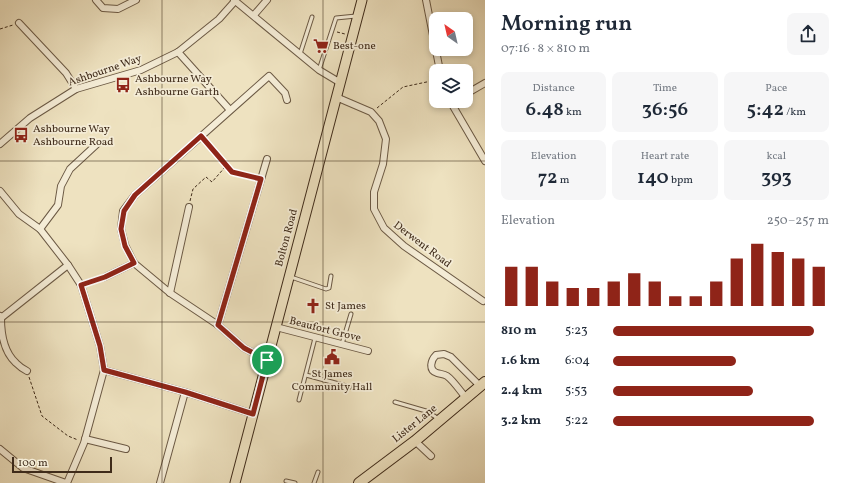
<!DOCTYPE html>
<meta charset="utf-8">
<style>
body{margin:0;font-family:Vollkorn,serif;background:#f6f6f7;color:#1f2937;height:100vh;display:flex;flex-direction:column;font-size:15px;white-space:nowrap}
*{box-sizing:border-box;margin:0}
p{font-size:13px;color:#747a83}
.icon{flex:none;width:22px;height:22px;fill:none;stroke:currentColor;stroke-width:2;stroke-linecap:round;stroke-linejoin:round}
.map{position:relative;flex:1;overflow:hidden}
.sheet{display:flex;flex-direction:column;background:#fff;width:360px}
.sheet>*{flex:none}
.needle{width:26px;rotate:326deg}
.fabs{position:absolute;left:429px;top:12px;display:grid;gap:8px}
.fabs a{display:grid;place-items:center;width:44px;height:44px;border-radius:8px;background:#fff;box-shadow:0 2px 6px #0003;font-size:20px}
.scale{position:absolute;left:12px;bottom:10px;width:100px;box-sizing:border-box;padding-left:4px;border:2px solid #3f2b1a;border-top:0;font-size:11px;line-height:14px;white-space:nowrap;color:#3f2b1a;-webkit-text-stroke:3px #f4ecd6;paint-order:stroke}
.pin{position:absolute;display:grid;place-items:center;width:34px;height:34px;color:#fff;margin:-17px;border:2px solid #fff;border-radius:50%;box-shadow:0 1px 4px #0007}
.round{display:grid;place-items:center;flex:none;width:42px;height:42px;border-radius:8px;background:#f6f6f7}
.head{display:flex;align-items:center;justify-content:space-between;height:68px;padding:0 16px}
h1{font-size:22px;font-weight:600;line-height:30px}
.figures{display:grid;grid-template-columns:repeat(3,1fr);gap:6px;height:68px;padding:4px 16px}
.figures div{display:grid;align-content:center;border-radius:8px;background:#f6f6f7;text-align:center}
.figures b{font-size:20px;font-weight:600}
.figures small{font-size:11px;font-weight:400}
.figures p{font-size:11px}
.chart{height:112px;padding:8px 16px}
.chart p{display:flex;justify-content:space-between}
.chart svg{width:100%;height:72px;margin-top:4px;stroke:#8f2418;stroke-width:6}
ul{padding:0 16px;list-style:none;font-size:13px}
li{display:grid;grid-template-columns:64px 48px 1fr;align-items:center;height:30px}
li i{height:10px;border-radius:5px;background:#8f2418}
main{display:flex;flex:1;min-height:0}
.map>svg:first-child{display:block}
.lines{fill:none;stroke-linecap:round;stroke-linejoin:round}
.service-casing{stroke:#6b5944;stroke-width:5}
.minor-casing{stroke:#6b5944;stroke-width:8}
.primary-casing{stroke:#3f2b1a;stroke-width:11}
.trunk-casing{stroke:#3f2b1a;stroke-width:12}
.path{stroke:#3f2b1a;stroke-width:1;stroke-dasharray:3 2;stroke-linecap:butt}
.service{stroke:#f4ecd6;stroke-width:3}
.minor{stroke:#f4ecd6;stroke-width:6}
.primary{stroke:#eee2c0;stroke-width:9}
.trunk{stroke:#eee2c0;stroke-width:10}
.route-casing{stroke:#fff;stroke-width:8}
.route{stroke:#8f2418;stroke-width:5}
.grid{fill:none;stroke:#3f2b1a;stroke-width:1;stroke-opacity:0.55}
.labels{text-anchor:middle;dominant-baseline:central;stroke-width:3.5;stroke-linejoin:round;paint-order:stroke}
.poi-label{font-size:11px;fill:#3f2b1a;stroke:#f4ecd6;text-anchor:start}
.street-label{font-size:11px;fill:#3f2b1a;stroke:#f4ecd6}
</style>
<main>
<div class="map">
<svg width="485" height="483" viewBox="0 0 485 483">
<rect width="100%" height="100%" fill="#eee2c0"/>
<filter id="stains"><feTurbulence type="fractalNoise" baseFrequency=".005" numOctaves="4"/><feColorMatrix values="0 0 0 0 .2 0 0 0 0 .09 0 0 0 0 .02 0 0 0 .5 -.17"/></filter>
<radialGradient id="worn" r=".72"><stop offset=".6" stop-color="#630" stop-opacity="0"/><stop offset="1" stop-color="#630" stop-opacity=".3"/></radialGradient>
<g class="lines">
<defs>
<g id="service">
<path d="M300 54 312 17"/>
<path d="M319 70 336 18 356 16"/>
<path d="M291 277 326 289 329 288 331 276"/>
<path d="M342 344 351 314"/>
<path d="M306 375 350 387"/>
<path d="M299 400 315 338"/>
<path d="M395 402 426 411 439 419"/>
<path d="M286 481 295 483"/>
<path d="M314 483 318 472"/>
</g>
<g id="minor">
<path d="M96 0 103 8 118 9 136 0"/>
<path d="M234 0 319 70 339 82"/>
<path d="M426 0 440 71"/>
<path d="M254 15 267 0"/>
<path d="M19 23 66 73 76 89"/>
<path d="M178 52 230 110"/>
<path d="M466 94 485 83"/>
<path d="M336 97 371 112 379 121 386 139 383 164 374 192V209L384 228 404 246 483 301"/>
<path d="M450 101 485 161"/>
<path d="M0 144 30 118 76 89 141 70 178 52 219 19 235 1"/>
<path d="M0 191 19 214 40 229 68 265 81 285 100 346 104 370 84 443 67 483"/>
<path d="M40 229 58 205 61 186 70 169 97 144"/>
<path d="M105 277 134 263"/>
<path d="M170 293 189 207"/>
<path d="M0 316 1 318 68 265"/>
<path d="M1 318C1 333 4 352 16 363 19 366 23 369 27 371"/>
<path d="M218 325 267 159"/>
<path d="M276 327 368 351"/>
<path d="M267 360 244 348 218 325 170 293 134 263 125 245 121 229 123 211 135 195 269 76 285 93 287 100"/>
<path d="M104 370 185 392 253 414"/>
<path d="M466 398C461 392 453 380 447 376 444 374 440 374 437 373 428 370 431 360 436 355L444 354 451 357 480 386"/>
<path d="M85 439 126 449"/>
<path d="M415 441 431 456"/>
<path d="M0 449 23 468 66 483"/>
<path d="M160 483 185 392"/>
</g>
<path id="primary" d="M235 483 362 0"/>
<path id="trunk" d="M359 483 415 441 485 382"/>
</defs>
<!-- service casing -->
<use href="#service" class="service-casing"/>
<!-- minor casing -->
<use href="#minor" class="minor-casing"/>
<!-- primary casing -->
<use href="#primary" class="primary-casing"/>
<!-- trunk casing -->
<use href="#trunk" class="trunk-casing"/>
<!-- path -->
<g class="path">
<path d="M0 29 13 25"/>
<path d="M337 32 345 34"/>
<path d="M377 108 403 87 436 80"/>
<path d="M206 141 232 172 255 178"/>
<path d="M190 201 193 189 206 177 212 182 226 166"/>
<path d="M87 283 99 279"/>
<path d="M29 377 42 416 68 436 78 440"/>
</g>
<!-- service -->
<use href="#service" class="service"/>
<!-- minor -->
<use href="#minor" class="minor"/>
<!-- primary -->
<use href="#primary" class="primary"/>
<!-- trunk -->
<use href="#trunk" class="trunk"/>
</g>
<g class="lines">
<defs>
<path id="route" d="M201 136 232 172 261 179 218 325 244 348 267 360 253 414 185 392 104 370 100 346 81 285 105 277 134 263 125 246 121 229 124 211 135 195Z"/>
</defs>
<!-- route casing -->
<use href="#route" class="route-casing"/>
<!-- route -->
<use href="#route" class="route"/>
</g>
<!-- grid -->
<path class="grid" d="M162 0V483M323 0V483M0 161H485M0 322H485"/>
<!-- icons -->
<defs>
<symbol id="supermarket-bare" viewBox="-9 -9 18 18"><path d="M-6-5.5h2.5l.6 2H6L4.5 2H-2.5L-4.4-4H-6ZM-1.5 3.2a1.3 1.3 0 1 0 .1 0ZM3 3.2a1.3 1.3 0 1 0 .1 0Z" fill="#8f2418" stroke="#f4ecd6" stroke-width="2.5" paint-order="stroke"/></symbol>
<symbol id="bus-bare" viewBox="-9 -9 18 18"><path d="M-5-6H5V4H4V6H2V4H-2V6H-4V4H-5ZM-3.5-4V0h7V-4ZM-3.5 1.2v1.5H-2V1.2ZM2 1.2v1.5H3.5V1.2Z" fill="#8f2418" stroke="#f4ecd6" stroke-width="2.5" paint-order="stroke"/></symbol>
<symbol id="church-bare" viewBox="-9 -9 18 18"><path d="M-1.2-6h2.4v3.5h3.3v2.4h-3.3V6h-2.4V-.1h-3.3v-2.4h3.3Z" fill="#8f2418" stroke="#f4ecd6" stroke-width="2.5" paint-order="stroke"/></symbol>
<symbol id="civic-bare" viewBox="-9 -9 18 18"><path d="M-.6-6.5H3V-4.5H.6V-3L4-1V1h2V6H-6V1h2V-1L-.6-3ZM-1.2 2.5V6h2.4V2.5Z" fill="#8f2418" stroke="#f4ecd6" stroke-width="2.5" paint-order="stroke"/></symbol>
</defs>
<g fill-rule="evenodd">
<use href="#supermarket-bare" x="310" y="35" width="22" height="22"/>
<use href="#bus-bare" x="112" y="74" width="22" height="22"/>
<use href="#bus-bare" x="10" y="124" width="22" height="22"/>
<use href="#church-bare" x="302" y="295" width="22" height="22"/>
<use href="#civic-bare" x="321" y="346" width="22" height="22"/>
</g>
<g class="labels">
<!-- poi labels -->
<g class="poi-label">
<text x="333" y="46">Best-one</text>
<text x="135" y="79">Ashbourne Way<tspan x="135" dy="13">Ashbourne Garth</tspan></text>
<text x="33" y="129">Ashbourne Way<tspan x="33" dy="13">Ashbourne Road</tspan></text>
<text x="325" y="306">St James</text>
<text x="332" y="374" text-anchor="middle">St James<tspan x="332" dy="13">Community Hall</tspan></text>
</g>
<!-- street labels -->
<g class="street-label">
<text transform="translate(105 71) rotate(-19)">Ashbourne Way</text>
<text transform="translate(287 238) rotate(-75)">Bolton Road</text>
<text transform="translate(422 245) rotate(37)">Derwent Road</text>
<text transform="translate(325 330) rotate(14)">Beaufort Grove</text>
<text transform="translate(415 424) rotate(-39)">Lister Lane</text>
</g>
</g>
<rect width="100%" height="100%" filter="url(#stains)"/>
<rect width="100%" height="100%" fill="url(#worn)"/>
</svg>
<div class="fabs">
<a><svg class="needle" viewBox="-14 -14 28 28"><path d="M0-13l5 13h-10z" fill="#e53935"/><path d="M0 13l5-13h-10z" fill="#747a83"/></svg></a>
<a><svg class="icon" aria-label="layers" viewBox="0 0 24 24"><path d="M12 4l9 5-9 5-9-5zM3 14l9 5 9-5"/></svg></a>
</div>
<div class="scale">100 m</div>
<div class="pin" style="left:267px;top:360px;background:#1e9e55"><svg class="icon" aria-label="arrive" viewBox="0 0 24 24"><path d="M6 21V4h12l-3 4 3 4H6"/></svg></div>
</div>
<section class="sheet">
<div class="head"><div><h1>Morning run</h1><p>07:16 · 8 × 810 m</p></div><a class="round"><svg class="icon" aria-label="share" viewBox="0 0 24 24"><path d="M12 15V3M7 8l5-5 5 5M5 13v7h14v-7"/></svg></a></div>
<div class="figures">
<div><p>Distance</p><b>6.48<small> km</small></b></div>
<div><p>Time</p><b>36:56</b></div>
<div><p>Pace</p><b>5:42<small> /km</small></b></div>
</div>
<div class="figures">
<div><p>Elevation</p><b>72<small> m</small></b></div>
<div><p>Heart rate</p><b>140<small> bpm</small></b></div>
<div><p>kcal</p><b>393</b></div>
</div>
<div class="chart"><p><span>Elevation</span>250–257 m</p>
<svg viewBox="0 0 160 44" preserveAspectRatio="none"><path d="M5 44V20M15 44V20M25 44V29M35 44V33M45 44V33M55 44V29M65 44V24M75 44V29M85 44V38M95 44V38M105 44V29M115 44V15M125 44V6M135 44V11M145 44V15M155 44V20"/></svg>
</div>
<ul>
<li><b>810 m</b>5:23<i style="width:93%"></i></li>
<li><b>1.6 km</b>6:04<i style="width:57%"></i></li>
<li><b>2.4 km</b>5:53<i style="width:65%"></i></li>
<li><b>3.2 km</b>5:22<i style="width:93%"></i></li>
</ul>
</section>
</main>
